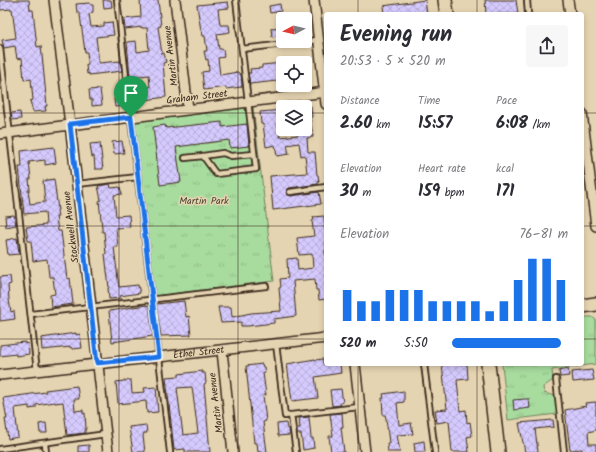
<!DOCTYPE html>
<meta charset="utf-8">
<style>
body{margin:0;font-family:Kalam,sans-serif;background:#f7f7f7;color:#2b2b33;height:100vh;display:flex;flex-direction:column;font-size:15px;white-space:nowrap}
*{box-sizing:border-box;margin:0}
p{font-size:13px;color:#7c7c81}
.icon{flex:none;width:22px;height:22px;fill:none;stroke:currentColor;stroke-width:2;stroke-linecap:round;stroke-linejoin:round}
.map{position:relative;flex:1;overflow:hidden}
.details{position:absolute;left:324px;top:12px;width:260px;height:354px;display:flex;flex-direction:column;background:#fff;border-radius:4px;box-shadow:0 2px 6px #0003}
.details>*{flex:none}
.needle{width:26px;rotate:263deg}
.tools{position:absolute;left:276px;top:12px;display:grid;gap:8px}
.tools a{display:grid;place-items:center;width:36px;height:36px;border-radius:4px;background:#fff;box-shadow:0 2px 6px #0003;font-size:20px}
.pin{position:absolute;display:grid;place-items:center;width:34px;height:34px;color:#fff;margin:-41px -17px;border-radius:50% 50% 50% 0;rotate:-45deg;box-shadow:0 0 4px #0007}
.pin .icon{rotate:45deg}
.round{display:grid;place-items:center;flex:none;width:42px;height:42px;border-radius:4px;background:#f7f7f7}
.head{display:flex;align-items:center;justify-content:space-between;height:68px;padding:0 16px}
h1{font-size:22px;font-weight:800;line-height:30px}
.figures{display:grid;grid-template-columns:repeat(3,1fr);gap:6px;height:68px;padding:4px 16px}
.figures div{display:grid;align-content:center}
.figures b{font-size:17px;font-weight:800}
.figures small{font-size:11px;font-weight:400}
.figures p{font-size:11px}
.chart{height:112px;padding:8px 16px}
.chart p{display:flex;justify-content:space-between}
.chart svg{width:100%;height:72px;margin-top:4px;stroke:#1a73e8;stroke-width:6}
ul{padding:0 16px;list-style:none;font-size:13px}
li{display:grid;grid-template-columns:64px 48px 1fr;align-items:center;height:30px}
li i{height:10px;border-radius:5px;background:#1a73e8}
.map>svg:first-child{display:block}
.park{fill:url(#park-tufts);stroke:#72835e}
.building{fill:url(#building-cross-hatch);stroke:#3b2a1e;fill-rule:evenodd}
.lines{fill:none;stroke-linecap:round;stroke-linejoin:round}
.lane-casing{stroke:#3b2a1e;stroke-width:8}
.street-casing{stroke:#3b2a1e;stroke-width:12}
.secondary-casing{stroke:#3b2a1e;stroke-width:16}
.lane{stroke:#e5d4b1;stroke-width:4.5}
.street{stroke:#e5d4b1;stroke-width:9}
.secondary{stroke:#e5d4b1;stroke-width:13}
.route-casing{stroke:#fff;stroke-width:8}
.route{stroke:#1a73e8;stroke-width:5}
.grid{fill:none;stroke:#3b2a1e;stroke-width:1;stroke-opacity:0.55}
.labels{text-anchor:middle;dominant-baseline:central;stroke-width:3;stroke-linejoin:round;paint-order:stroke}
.street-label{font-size:10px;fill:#3b2a1e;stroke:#e5d4b1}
.park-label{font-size:10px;fill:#4b4531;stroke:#e5d4b1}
</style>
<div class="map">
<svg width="596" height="452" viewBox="0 0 596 452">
<defs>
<pattern id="park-tufts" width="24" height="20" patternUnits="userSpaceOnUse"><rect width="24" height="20" fill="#a8dc9e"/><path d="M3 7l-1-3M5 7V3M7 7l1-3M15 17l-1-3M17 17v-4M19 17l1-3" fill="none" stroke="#92bd88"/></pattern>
<pattern id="building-cross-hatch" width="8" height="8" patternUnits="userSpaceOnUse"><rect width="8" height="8" fill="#d5cafd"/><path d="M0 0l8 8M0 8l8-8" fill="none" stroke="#b8aed8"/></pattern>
</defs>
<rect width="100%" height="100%" fill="#e5d4b1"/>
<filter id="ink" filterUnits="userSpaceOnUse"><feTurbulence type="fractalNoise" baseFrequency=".025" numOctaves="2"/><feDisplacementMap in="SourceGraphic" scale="8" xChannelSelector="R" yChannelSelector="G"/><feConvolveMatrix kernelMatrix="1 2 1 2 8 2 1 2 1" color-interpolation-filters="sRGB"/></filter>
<g filter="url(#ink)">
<!-- park -->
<g class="park">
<path d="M253 107 274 281 154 296 133 122Z"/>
<path d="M582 317H592L596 320V364L552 370 553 380 543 387 544 393 555 396 557 414 508 420 502 364H582Z"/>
</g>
<!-- building -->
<g class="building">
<path d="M0 0H29L30 10H33L37 47 41 46 42 55 47 106H45L46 111 33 112 30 101 33 100 31 79 24 80 22 58 17 59 15 46 4 48 2 40 16 38 12 9 0 10Z"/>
<path d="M103 0H111L112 7 104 8Z"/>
<path d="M140 0H158L161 26 158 27 162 54 164 53 166 62 163 63 166 97 145 100 144 88 150 87 149 75 130 77 127 42 136 41 137 52 149 50 147 28H142V27L125 29 124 19 141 17Z"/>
<path d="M425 0 427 14H384L383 6Z"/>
<path d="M485 0H516L518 14H486Z"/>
<path d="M228 2 229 8 218 9 220 25H229L230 32 217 34 219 49H223L224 57 218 58 220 75 238 72 239 74H241L242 85 241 87 226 89V87L204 90 202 72 209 71 208 59 206 60 204 51H207L205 36H203L202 31H201L197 5Z"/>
<path d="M90 3 91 5H93V12L89 14 91 27 104 26V23L112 22 114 35 96 37 99 63 120 61 122 71 89 75V73L87 74 86 65H88L87 52H85L80 15 79 12H77L76 4Z"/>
<path d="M280 4 281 11 270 13 269 6Z"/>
<path d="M283 27V35L272 37 271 28Z"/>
<path d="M283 63V79H277V81L250 84 248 73H251L250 69 262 68V65Z"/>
<path d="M100 89 102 105 92 106V100H90L89 90Z"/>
<path d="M124 98V106L115 107 114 99Z"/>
<path d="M305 106H311L312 117H310L313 137 307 138 308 152H315L317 175H318L319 181 318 182V184L289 188 287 190 286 193 291 196 319 192 321 204 273 210 270 176 307 173 305 155 301 156 299 143 287 145 289 154 277 156 275 145 266 147 263 124H261L260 112 283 110V121L277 122 280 137 298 135 297 129H305Z"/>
<path d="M20 112 21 119 12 120 11 113Z"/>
<path d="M222 122V127L247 124 249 146 230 148 229 140 176 147 181 182 160 185 153 127 165 125 166 128Z"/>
<path d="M122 141 124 153 114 154 112 142Z"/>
<path d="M100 143 103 169H95L94 156 92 157 90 144Z"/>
<path d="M54 147 56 163 45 165V160L29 162 31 179H29L30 190H28L30 204 45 202 43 181 54 179 58 210H57L58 217H56L58 231H61L67 279 70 278 73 304 51 307 50 295 55 294 53 277H49V276L47 259 33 261 31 241H28L26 227 46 225 45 212 24 214 19 167H22L21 151Z"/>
<path d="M110 184 111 188 120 187 122 194 114 195 116 216 129 215 130 227 116 228 118 247H114L119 287 138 285 140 293 120 296 121 298 109 299 108 288H109L105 254H106L104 232H102V228L99 201 101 200 98 186Z"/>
<path d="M14 215 16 225 6 227 5 216Z"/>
<path d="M324 216 326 241V250H325L326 260V299L319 300 318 290H316L315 279 293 281 296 316 274 319V323L248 326H241V322L221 323 218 307H231L232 317 251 313 281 311 279 288 281 287 280 279 288 278 287 259 297 258 298 270 313 268 312 254 299 255 297 238 314 236 312 221 314 220 313 217Z"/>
<path d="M17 238 19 254 8 255 6 240Z"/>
<path d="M10 276 11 284 8 285 9 300 11 312 14 311 15 319 0 321V277Z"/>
<path d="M184 301 186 317 189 316 191 335 161 336 156 304Z"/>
<path d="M146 305V306L149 305 153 336 112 342 109 311Z"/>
<path d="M76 333V335L80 334 82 348 72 349 71 347 42 350 41 338Z"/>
<path d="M25 342V344L28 343 29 354 16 356V354L0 356V345Z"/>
<path d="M315 359V360L323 359V364H340L341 373 315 377 318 398 292 401 287 364Z"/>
<path d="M262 364 263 367H264L265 373H263L266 395H263L266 421 263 422 267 452H258L257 443H254L246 366Z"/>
<path d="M442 364H467L468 379 457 380 460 411 466 410 467 423 470 422 472 436 467 437 469 452H452L449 421 437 423 435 410 447 409Z"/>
<path d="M568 369 569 376 560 377 559 371Z"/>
<path d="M592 370 594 380 573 382 572 372Z"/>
<path d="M202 371V373H205L206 383 204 384 210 452H185V449L174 450 166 377 179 376V374ZM192 387 198 433 183 435 177 388Z"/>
<path d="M131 380 132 393 145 392 144 388 156 387 158 412 147 413 146 401 118 404 116 382Z"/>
<path d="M77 386 79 399H74L75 411 83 410V414L85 413 86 429 85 430V433L67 435 63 402 55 403V402L36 405V408L29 409V406L15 408 18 437 8 439 5 419H7L3 398 46 392 45 390Z"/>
<path d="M341 389 343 402 340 403 341 405 332 406 330 390Z"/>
<path d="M404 391V402L397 403 399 425 411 423 413 434 397 435 400 452H388L387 443H389L386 418 385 415H383L382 398H384L383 394Z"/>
<path d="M525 399H529L530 408 514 410 513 400Z"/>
<path d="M596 402V430L588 432 589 444H596V452H582V449L570 450 565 410 586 406 585 403Z"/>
<path d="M342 413 343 427H341L344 452H331L329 436H333L330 414Z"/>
<path d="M309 417 311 438H313L314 448 303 450 301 434H297V428H300L299 418Z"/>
<path d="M553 420 554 427 535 429 538 452H525L519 423Z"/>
<path d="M46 423 47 433H40L39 424Z"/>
<path d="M286 423 287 429H289L290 435 278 436 277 424Z"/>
<path d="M146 425 147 433H144L143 436 145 452H133L129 427Z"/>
<path d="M424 441 425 452H415L414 443Z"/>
<path d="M89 445V452H78V446Z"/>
</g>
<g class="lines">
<defs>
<g id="lane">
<path d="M117 0 170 452"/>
<path d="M527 0 528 14"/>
<path d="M0 48 37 371"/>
<path d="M242 49 318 40"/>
<path d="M203 156 223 153 231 156 254 154"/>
<path d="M185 158 203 156 216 174 256 169 236 0"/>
<path d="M77 184 138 177"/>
<path d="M290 192 326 187"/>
<path d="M31 314 266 286"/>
<path d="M276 344 285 416 291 415 296 452"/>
<path d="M424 364 435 452"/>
<path d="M556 379 564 452"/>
<path d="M291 415 359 407"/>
<path d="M45 444 46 452"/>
<path d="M0 449 106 434"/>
</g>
<g id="street">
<path d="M54 0 70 124 108 452"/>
<path d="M175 0 188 109"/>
<path d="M314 0 326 104"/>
<path d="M568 0 570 14"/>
<path d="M582 113 596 226"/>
<path d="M0 134 326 92"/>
<path d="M222 351 233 452"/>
<path d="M355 364 365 452"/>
<path id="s1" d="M0 375C109 362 217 351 326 338"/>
</g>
<g id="secondary">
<path d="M445 0 447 14"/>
<path d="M582 306 596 304"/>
<path d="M488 364 498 452"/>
</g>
</defs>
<!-- lane casing -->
<use href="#lane" class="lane-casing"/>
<!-- street casing -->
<use href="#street" class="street-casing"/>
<!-- secondary casing -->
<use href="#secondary" class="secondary-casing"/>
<!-- lane -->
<use href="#lane" class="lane"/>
<!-- street -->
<use href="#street" class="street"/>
<!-- secondary -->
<use href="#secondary" class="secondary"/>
</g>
</g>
<g class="lines" filter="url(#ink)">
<defs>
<path id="route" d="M131 117 159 357 97 363 70 124Z"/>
</defs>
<!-- route casing -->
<use href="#route" class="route-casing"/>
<!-- route -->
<use href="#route" class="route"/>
</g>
<!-- grid -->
<path class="grid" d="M119 0V452M238 0V452M358 0V14M477 0V14M0 113H283M305 113H326M582 113H596M0 226H326M582 226H596M0 339H326M582 339H596M358 364V452M477 364V452"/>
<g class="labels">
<!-- street labels -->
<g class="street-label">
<text transform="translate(171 56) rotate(-97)">Martin Avenue</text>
<text transform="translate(197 97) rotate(-7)">Graham Street</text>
<text transform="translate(71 227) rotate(-97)">Stockwell Avenue</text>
<text stroke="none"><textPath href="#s1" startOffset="200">Ethel Street</textPath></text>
<text transform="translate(216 403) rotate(-97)">Martin Avenue</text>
</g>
<!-- park labels -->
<g class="park-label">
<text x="204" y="201">Martin Park</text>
</g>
</g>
</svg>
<div class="tools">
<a><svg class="needle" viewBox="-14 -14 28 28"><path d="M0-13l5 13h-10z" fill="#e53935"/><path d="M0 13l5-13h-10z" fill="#7c7c81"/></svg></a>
<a><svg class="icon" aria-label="locate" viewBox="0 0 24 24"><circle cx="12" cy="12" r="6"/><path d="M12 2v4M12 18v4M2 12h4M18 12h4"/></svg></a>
<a><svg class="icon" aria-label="layers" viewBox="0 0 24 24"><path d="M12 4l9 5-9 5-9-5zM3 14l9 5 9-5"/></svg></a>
</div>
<div class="pin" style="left:131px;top:117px;background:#1e9e55"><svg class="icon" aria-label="arrive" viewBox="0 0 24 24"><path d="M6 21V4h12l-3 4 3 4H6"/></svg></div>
<section class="details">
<div class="head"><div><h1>Evening run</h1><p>20:53 · 5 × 520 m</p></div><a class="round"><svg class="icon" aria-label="share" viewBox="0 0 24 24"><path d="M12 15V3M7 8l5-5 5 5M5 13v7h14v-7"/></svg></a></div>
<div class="figures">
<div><p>Distance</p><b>2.60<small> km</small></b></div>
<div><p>Time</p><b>15:57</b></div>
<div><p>Pace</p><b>6:08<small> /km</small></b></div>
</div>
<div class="figures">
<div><p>Elevation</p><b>30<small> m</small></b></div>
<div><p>Heart rate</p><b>159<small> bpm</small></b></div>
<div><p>kcal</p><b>171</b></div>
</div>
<div class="chart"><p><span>Elevation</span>76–81 m</p>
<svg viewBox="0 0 160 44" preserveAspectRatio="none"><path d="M5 44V25M15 44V32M25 44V32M35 44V25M45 44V25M55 44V25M65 44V32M75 44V32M85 44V32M95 44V32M105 44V38M115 44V32M125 44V19M135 44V6M145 44V6M155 44V19"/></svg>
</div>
<ul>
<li><b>520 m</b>5:50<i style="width:94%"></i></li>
</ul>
</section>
</div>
